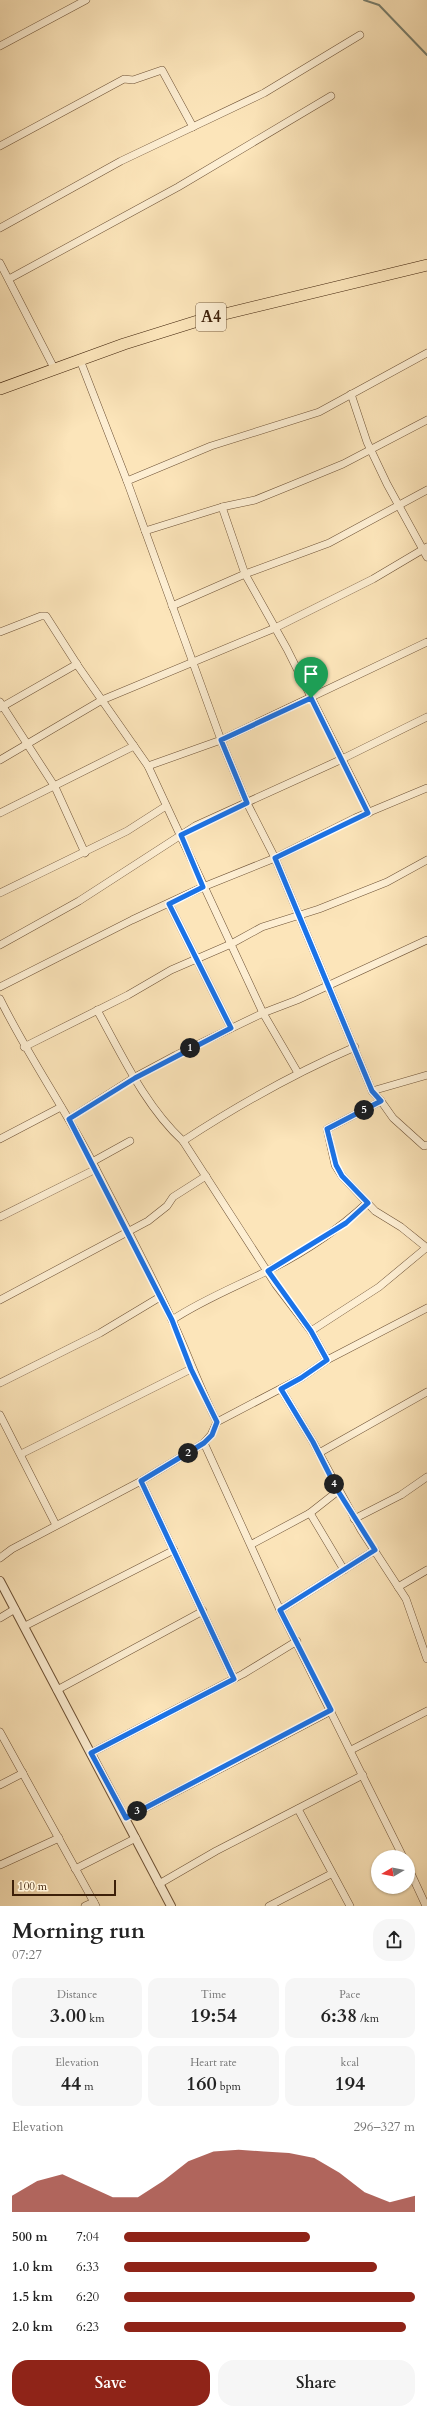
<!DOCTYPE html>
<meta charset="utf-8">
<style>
body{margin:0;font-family:Cardo,serif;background:#f6f6f6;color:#222;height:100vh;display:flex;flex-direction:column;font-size:15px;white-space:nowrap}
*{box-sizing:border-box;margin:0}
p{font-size:13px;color:#767676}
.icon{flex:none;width:22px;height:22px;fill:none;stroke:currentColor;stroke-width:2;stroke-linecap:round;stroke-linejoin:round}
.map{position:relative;height:1906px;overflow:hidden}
.side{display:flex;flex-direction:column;background:#fff;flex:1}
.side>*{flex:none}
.needle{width:26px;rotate:260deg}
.fabs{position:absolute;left:371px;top:1850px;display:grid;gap:8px}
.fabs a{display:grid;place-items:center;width:44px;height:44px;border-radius:50%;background:#fff;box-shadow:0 1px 3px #0004;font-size:20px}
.scale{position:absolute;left:12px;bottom:10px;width:104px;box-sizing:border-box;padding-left:4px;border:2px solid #3d2009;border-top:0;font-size:11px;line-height:14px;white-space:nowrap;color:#3d2009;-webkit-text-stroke:3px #fdeed2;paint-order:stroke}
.pin{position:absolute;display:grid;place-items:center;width:34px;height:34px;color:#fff;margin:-41px -17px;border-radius:50% 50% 50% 0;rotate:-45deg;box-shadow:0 0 4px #0007}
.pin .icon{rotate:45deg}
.km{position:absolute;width:20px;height:20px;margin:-10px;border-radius:50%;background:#222;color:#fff;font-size:11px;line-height:20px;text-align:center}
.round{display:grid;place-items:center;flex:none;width:42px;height:42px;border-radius:16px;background:#f6f6f6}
.summary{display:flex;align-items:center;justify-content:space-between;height:68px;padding:0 12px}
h1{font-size:22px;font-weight:700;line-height:30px}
.stats{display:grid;grid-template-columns:repeat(3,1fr);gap:6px;height:68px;padding:4px 12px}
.stats div{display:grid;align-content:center;border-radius:10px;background:#f6f6f6;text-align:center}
.stats b{font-size:20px;font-weight:700}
.stats small{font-size:11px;font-weight:400}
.stats p{font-size:11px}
.chart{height:112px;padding:8px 12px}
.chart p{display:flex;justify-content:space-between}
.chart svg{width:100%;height:72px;margin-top:4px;fill:#8f2418;opacity:.7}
.primary-button{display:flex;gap:8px;margin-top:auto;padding:8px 12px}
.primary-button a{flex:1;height:46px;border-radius:16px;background:#8f2418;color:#fff;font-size:16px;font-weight:700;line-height:46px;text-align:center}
.primary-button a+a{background:#f6f6f6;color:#222}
ul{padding:0 12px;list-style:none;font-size:13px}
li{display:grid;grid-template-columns:64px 48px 1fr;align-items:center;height:30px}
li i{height:10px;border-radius:5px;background:#8f2418}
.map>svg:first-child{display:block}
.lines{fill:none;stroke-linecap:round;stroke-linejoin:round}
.stream{stroke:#787f6f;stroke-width:2}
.minor-casing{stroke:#6d5135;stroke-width:8}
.tertiary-casing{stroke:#6d5135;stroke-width:10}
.trunk-casing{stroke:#3d2009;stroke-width:12}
.minor{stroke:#fdeed2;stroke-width:7}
.tertiary{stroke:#fdeed2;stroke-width:8}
.trunk{stroke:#fce5ba;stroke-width:11}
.route-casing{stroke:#fff;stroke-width:8}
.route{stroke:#1a73e8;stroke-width:5}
.labels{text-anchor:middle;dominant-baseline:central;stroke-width:3;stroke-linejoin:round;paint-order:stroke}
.shield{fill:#fdeed2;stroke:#775e45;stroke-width:1}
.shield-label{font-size:16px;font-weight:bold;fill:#3d2009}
</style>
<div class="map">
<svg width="427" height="1906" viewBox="0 0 427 1906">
<rect width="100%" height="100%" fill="#fce5ba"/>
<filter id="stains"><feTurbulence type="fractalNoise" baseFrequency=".005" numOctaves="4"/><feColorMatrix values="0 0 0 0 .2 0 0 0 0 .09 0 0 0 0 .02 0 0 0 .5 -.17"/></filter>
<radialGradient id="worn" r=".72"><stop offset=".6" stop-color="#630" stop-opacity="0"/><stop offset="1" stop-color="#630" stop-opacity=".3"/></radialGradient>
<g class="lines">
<!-- stream -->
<path class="stream" d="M364 0 379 5 427 55"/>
<defs>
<g id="minor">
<path d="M0 46 86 0"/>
<path d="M0 146 124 79 133 80 162 70 193 127"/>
<path d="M0 228 121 161 264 93 360 35"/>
<path d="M0 263 54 368"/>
<path d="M9 279 178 187 331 96"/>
<path d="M80 360 127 481 221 740 247 803 275 858 372 1091 381 1101 327 1129 335 1165 342 1176 375 1211 401 1227 427 1248"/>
<path d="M351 394 367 442 387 484 427 557"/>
<path d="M127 481 211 446 319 412 427 353"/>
<path d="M222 507 245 574 287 649 369 813"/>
<path d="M145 531 222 507 255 500 292 485 343 464 427 420"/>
<path d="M172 606 245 574 329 543 427 490"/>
<path d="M0 632 41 616H46L78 666 148 766 263 1013 298 1073"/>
<path d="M0 702 55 787 85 853"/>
<path d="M0 708 77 664"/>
<path d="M0 760 102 700 275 628 373 579 427 547"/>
<path d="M148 766 221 740 427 642"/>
<path d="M0 813 134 746"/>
<path d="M0 893 127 831 166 806"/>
<path d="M169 904 231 1028"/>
<path d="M0 945 79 901 195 826 340 760 427 717"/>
<path d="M0 987 132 920 203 887 275 858 355 818 427 788"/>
<path d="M0 999C28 1056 64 1107 93 1163 119 1214 148 1267 172 1320 188 1354 200 1389 217 1422"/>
<path d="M97 1010C122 1055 145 1106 183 1141L276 1285 311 1331 327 1360"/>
<path d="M24 1047 128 995 171 970 231 944 262 927 319 909 387 882 427 860"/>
<path d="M372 1091 427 1075"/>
<path d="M381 1101 393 1118 424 1146 427 1145"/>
<path d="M69 1119 135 1077 176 1055 263 1013 297 1000 427 940"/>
<path d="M0 1139 61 1107"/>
<path d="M183 1141C238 1105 295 1073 355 1047"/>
<path d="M92 1162 130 1141"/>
<path d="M0 1217 96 1169"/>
<path d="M0 1300 148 1221 167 1206 173 1197 206 1176"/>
<path d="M172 1320C202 1300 235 1287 267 1271 303 1253 338 1230 367 1203"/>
<path d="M311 1331 379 1287 426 1248"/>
<path d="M0 1383 100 1333 160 1297"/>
<path d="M281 1389 313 1442 361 1530 406 1599 427 1659"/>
<path d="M0 1415 56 1525"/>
<path d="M204 1443 280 1610 403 1857"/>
<path d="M319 1453 427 1392"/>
<path d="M21 1454 191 1369"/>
<path d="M141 1481 234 1679"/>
<path d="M310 1513 338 1491"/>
<path d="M354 1519 401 1495 427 1477"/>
<path d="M252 1544 310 1513 344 1570"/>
<path d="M0 1558 12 1549 141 1481 204 1443 211 1435 217 1422 301 1378 327 1360 427 1308"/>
<path d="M398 1587 427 1570"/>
<path d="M280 1610 375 1550"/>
<path d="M0 1618 15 1609"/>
<path d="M25 1626 174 1550"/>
<path d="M57 1690 203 1611"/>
<path d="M0 1732 96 1906"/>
<path d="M351 1750 427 1711"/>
<path d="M91 1753 243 1674 297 1641"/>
<path d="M0 1785 23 1773"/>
<path d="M298 1809 350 1906"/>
<path d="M126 1818 331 1711"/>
<path d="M0 1865 59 1838"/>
<path d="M408 1867 426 1906"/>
<path d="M75 1869 136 1838"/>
<path d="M159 1884 216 1851 363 1775"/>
<path d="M85 1906 94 1902"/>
<path d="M269 1906 331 1874"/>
</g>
<path id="tertiary" d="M0 1581 171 1906"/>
<path id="trunk" d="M0 389 124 344 204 319 427 265"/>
</defs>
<!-- minor casing -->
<use href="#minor" class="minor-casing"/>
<!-- tertiary casing -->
<use href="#tertiary" class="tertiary-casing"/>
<!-- trunk casing -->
<use href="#trunk" class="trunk-casing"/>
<!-- minor -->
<use href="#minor" class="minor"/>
<!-- tertiary -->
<use href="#tertiary" class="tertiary"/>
<!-- trunk -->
<use href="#trunk" class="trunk"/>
</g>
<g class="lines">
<defs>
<path id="route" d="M311 698 368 813 275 858 372 1091 381 1101 327 1129 336 1165 342 1176 368 1203 346 1223 268 1271 311 1331 327 1360 301 1378 281 1389 313 1442 338 1491 375 1550 280 1610 331 1710 126 1818 91 1753 234 1679 141 1481 204 1443 212 1435 217 1422 191 1369 172 1320 69 1119 135 1078 231 1028 169 904 203 887 181 835 247 803 221 740Z"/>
</defs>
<!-- route casing -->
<use href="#route" class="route-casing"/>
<!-- route -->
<use href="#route" class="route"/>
</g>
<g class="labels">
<!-- shield labels -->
<rect class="shield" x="196" y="303" width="30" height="28" rx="3"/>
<g class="shield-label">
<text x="211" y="317">A4</text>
</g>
</g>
<rect width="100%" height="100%" filter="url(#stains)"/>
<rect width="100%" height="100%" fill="url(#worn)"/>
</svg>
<div class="fabs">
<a><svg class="needle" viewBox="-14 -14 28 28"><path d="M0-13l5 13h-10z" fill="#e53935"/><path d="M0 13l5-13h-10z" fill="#767676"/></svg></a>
</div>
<div class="scale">100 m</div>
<div class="pin" style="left:311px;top:698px;background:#1e9e55"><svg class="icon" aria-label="arrive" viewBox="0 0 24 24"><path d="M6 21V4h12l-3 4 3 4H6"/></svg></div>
<b class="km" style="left:190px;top:1048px">1</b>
<b class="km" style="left:188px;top:1453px">2</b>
<b class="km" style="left:137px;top:1811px">3</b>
<b class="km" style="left:334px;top:1484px">4</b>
<b class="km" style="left:364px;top:1110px">5</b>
</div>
<section class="side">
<div class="summary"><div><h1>Morning run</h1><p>07:27</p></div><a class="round"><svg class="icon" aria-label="share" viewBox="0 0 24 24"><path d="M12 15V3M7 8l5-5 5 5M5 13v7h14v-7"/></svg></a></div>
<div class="stats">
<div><p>Distance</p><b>3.00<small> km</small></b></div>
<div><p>Time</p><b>19:54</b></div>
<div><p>Pace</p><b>6:38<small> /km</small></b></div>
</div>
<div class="stats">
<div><p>Elevation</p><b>44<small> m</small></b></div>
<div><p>Heart rate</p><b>160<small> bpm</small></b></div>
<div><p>kcal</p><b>194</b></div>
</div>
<div class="chart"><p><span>Elevation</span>296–327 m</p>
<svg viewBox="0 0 160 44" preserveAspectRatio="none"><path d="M0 44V34L10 25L20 21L30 28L40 35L50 35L60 25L70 13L80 7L90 6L100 7L110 8L120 11L130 20L140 32L150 38L160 34V44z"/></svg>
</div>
<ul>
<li><b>500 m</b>7:04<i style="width:64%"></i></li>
<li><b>1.0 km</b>6:33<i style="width:87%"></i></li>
<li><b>1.5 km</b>6:20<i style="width:100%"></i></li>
<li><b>2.0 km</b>6:23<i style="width:97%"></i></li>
</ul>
<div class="primary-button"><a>Save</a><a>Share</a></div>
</section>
